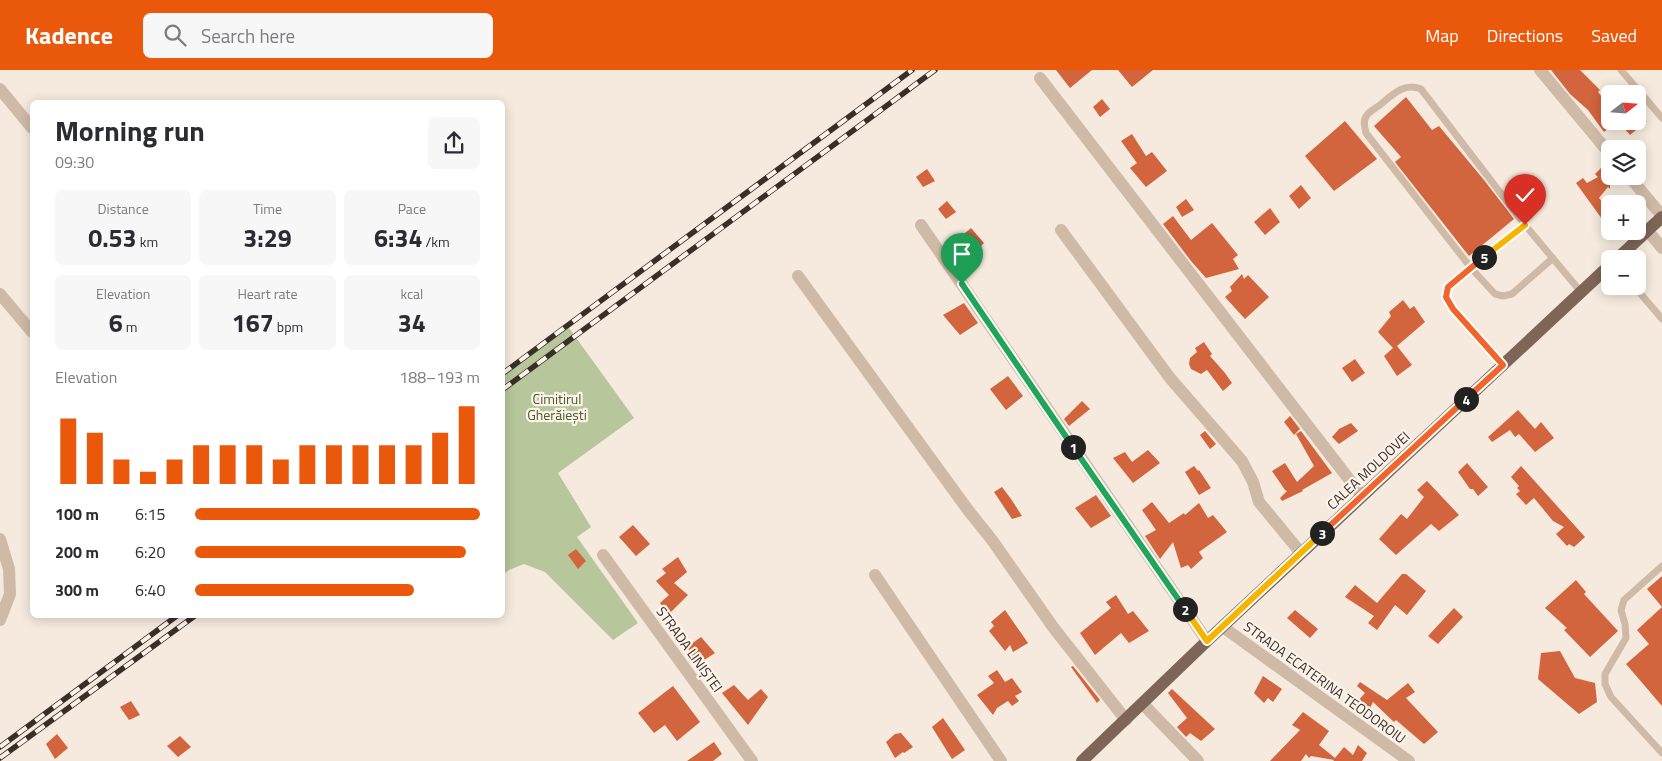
<!DOCTYPE html>
<meta charset="utf-8">
<style>
body{margin:0;font-family:"Titillium Web",sans-serif;background:#f7f7f7;color:#2b2b33;height:100vh;display:flex;flex-direction:column;font-size:19px;white-space:nowrap}
*{box-sizing:border-box;margin:0}
p{font-size:16px;color:#7c7c81}
.icon{flex:none;width:28px;height:28px;fill:none;stroke:currentColor;stroke-width:2;stroke-linecap:round;stroke-linejoin:round}
.map{position:relative;flex:1;overflow:hidden}
.details{position:absolute;left:30px;top:30px;width:475px;height:518px;display:flex;flex-direction:column;background:#fff;border-radius:8px;box-shadow:0 2px 12px #0003}
.details>*{flex:none}
.needle{width:32px;rotate:73deg}
.fabs{position:absolute;left:1601px;top:15px;display:grid;gap:10px}
.fabs a{display:grid;place-items:center;width:45px;height:45px;border-radius:8px;background:#fff;box-shadow:0 2px 12px #0003;font-size:25px}
.pin{position:absolute;display:grid;place-items:center;width:42px;height:42px;color:#fff;margin:-51px -21px;border-radius:50% 50% 50% 0;rotate:-45deg;box-shadow:0 0 5px #0007}
.pin .icon{rotate:45deg}
.km{position:absolute;width:25px;height:25px;margin:-12px;border-radius:50%;background:#222;color:#fff;font-size:14px;line-height:25px;text-align:center}
.round{display:grid;place-items:center;flex:none;width:52px;height:52px;border-radius:8px;background:#f7f7f7}
.summary{display:flex;align-items:center;justify-content:space-between;height:85px;padding:0 25px}
h1{font-size:28px;font-weight:700;line-height:38px}
.metrics{display:grid;grid-template-columns:repeat(3,1fr);gap:8px;height:85px;padding:5px 25px}
.metrics div{display:grid;align-content:center;border-radius:8px;background:#f7f7f7;text-align:center}
.metrics b{font-size:25px;font-weight:700}
.metrics small{font-size:14px;font-weight:400}
.metrics p{font-size:14px}
.chart{height:140px;padding:10px 25px}
.chart p{display:flex;justify-content:space-between}
.chart svg{width:100%;height:90px;margin-top:5px;stroke:#ea580c;stroke-width:6}
ul{padding:0 25px;list-style:none;font-size:16px}
li{display:grid;grid-template-columns:80px 60px 1fr;align-items:center;height:38px}
li i{height:12px;border-radius:6px;background:#ea580c}
header{display:flex;align-items:center;gap:30px;box-sizing:border-box;height:70px;padding:0 25px;background:#ea580c;color:#fff}
header strong{font-size:24px}
nav{display:flex;gap:28px;margin-inline-start:auto;font-size:18px}
.search{width:350px;height:45px;background:#f7f7f7;display:flex;align-items:center;gap:12px;box-sizing:border-box;padding:0 18px;border-radius:8px;color:#7c7c81;font-size:19px}
.map>svg:first-child{display:block}
.green{fill:#b7c69b}
.building{fill:#d2643e}
.lines{fill:none;stroke-linecap:round;stroke-linejoin:round}
.service{stroke:#cfbaa7;stroke-width:7}
.minor{stroke:#cfbaa7;stroke-width:12}
.primary{stroke:#7e6558;stroke-width:12}
.rail-casing{stroke:#3a2e28;stroke-width:5.5}
.rail{stroke:#fcf4ea;stroke-width:4;stroke-dasharray:11;stroke-linecap:butt}
.split-1-casing{stroke:#fff;stroke-width:10}
.split-2-casing{stroke:#fff;stroke-width:10}
.split-3-casing{stroke:#fff;stroke-width:10}
.split-4-casing{stroke:#fff;stroke-width:10}
.split-5-casing{stroke:#fff;stroke-width:10}
.split-6-casing{stroke:#fff;stroke-width:10}
.split-1{stroke:#22a559;stroke-width:6}
.split-2{stroke:#22a559;stroke-width:6}
.split-3{stroke:#f5b400;stroke-width:6}
.split-4{stroke:#f0652b;stroke-width:6}
.split-5{stroke:#f0652b;stroke-width:6}
.split-6{stroke:#f5b400;stroke-width:6}
.labels{text-anchor:middle;dominant-baseline:central;stroke-width:4.5;stroke-linejoin:round;paint-order:stroke}
.park-label{font-size:14px;fill:#495b29;stroke:#fcf4ea}
.street-label{font-size:14px;fill:#3a2e28;stroke:#fcf4ea}
</style>
<header>
<strong>Kadence</strong>
<div class="search"><svg class="icon" aria-label="search" viewBox="0 0 24 24"><circle cx="10" cy="10" r="6"/><path d="M15 15l6 6"/></svg>Search here</div>
<nav><a>Map</a><a>Directions</a><a>Saved</a></nav>
</header>
<div class="map">
<svg width="1662" height="691" viewBox="0 0 1662 691">
<rect width="100%" height="100%" fill="#f5eadd"/>
<!-- green -->
<path class="green" d="M569 258 634 348 558 403 591 457 577 467 638 553 613 570 545 502 524 494 509 500 503 505V305Z"/>
<!-- building -->
<g class="building">
<path d="M1056 0H1092L1070 18Z"/>
<path d="M1118 0H1153L1132 17Z"/>
<path d="M1551 0H1580L1600 20 1598 22 1610 37V57L1604 62 1588 40 1570 24Z"/>
<path d="M1406 27 1432 60 1439 56 1484 110 1514 149 1469 186 1395 92 1401 87 1374 56Z"/>
<path d="M1102 29 1110 39 1100 47 1093 37Z"/>
<path d="M1345 51 1377 89 1334 121 1305 86Z"/>
<path d="M1618 51H1647L1630 65Z"/>
<path d="M1132 64 1146 86 1152 82 1167 101 1146 117 1130 98 1137 93 1121 71Z"/>
<path d="M1607 92H1610V106H1618L1610 115V119L1608 117 1599 128 1610 141V143L1602 149 1576 113 1583 108 1587 113 1598 107 1595 104Z"/>
<path d="M927 99 935 111 923 117 916 107Z"/>
<path d="M1301 115 1311 128 1299 139 1289 126Z"/>
<path d="M1186 129 1194 140 1182 147 1176 137Z"/>
<path d="M947 131 956 142 946 149 938 139Z"/>
<path d="M1270 138 1280 152 1265 165 1254 152Z"/>
<path d="M1173 146 1191 170 1212 153 1238 185 1233 189 1239 199 1206 208 1191 191 1163 154Z"/>
<path d="M971 158 984 173 973 184 959 168Z"/>
<path d="M1242 204 1244 209 1248 205 1269 227 1245 249 1225 227 1232 221 1230 217Z"/>
<path d="M1403 230 1410 239 1414 236 1425 252 1397 276 1412 295 1397 306 1384 286 1393 278 1378 262 1391 246 1389 242Z"/>
<path d="M964 233 978 253 960 265 943 245Z"/>
<path d="M1204 272 1212 284 1210 286 1225 303 1232 313 1223 321 1207 300 1201 304 1191 299 1189 294 1190 288 1197 282 1195 278Z"/>
<path d="M1355 289 1365 303 1352 312 1342 298Z"/>
<path d="M1008 306 1023 326 1006 340 990 319Z"/>
<path d="M1082 331 1090 339 1069 356 1064 349Z"/>
<path d="M1518 340 1535 359 1541 352 1554 368 1535 382 1519 364 1515 367 1510 360 1492 372 1488 367Z"/>
<path d="M1290 346 1300 359 1294 365 1284 352Z"/>
<path d="M1351 353 1358 361 1339 374 1332 367 1339 359Z"/>
<path d="M1205 361 1216 374 1210 379 1200 365Z"/>
<path d="M1301 361 1332 403 1302 420 1303 421 1282 431 1280 428 1287 421 1285 420 1272 401 1285 393 1297 412 1314 396 1296 364Z"/>
<path d="M1148 380 1160 393 1133 413 1113 388 1125 382 1132 392Z"/>
<path d="M1467 393 1488 417 1478 426 1473 419H1470L1458 402Z"/>
<path d="M1194 396 1198 401 1199 400 1211 418 1199 425 1185 402Z"/>
<path d="M1521 396 1585 467 1574 477 1569 474 1567 476 1556 464 1564 457 1553 451 1534 428 1526 435 1516 424 1520 421 1517 418 1519 416 1511 407Z"/>
<path d="M1427 411 1459 445 1439 461 1431 454 1396 485 1379 469 1401 444 1407 449 1424 427 1417 420Z"/>
<path d="M1002 417 1011 429 1022 446 1012 449 994 422Z"/>
<path d="M1096 425 1111 446 1091 458 1075 438Z"/>
<path d="M1152 432 1169 453 1184 443 1185 445 1199 433 1208 448 1213 445 1227 462 1199 482 1203 488 1191 499 1188 495 1181 498 1173 472 1160 489 1145 466 1156 460 1142 440Z"/>
<path d="M633 455 650 474 636 486 619 467Z"/>
<path d="M576 479 586 491 578 499 568 485Z"/>
<path d="M678 487 687 502 674 513 688 525 669 544 660 533 669 525 656 511 666 503 662 499Z"/>
<path d="M1402 504H1406L1426 521 1407 545 1395 535 1377 560 1368 553 1374 546 1345 527 1355 515 1377 533Z"/>
<path d="M1662 506V537L1647 519Z"/>
<path d="M1576 510 1586 522 1584 524 1618 561 1590 587 1564 560 1567 558 1545 538Z"/>
<path d="M1116 525 1128 544 1133 541 1149 561 1129 573 1121 563 1095 585 1080 563 1111 538 1106 532Z"/>
<path d="M1662 537V636L1626 594 1649 574 1637 560Z"/>
<path d="M1454 538 1463 547 1438 574 1428 566Z"/>
<path d="M1005 540 1028 573 1013 582 1010 575 1005 581 989 561 994 556 991 552Z"/>
<path d="M1295 540 1318 559 1310 568 1287 548Z"/>
<path d="M701 567 715 583 698 594 687 577Z"/>
<path d="M1560 581 1575 608 1595 613 1597 632 1579 644 1538 609 1541 583Z"/>
<path d="M1073 596 1100 630 1097 633 1071 597Z"/>
<path d="M997 600 1005 612 1012 608 1022 622 1015 626 1019 631 1012 636 1008 631 997 638 993 645 977 625 994 613 988 606Z"/>
<path d="M1263 606 1282 619 1273 632 1268 628 1264 633 1254 623Z"/>
<path d="M1360 612 1387 630 1408 613 1415 622 1406 628 1438 662 1424 674 1396 650 1394 652 1373 632 1370 638 1358 631 1365 623 1357 616Z"/>
<path d="M734 615 748 630 761 619 768 627 748 655 722 623Z"/>
<path d="M673 616 700 652 677 671 665 655 654 663 638 643Z"/>
<path d="M1172 619 1215 659 1201 671 1190 663 1186 667 1177 657 1187 648 1168 623Z"/>
<path d="M131 631 140 645 129 650 120 637Z"/>
<path d="M1303 642 1329 661 1319 675 1335 688 1344 677 1353 685 1358 675 1367 683 1362 691H1333L1334 690 1311 686 1309 688 1306 684 1301 691H1270L1300 660 1292 655Z"/>
<path d="M943 648 965 680 952 689 932 657Z"/>
<path d="M901 663 913 677 904 683 903 682 895 688 886 672 895 664Z"/>
<path d="M57 664 68 678 55 689 46 674Z"/>
<path d="M180 666 191 677 178 687 167 676Z"/>
<path d="M714 672 722 684 713 691H687Z"/>
</g>
<g class="lines">
<!-- service -->
<g class="service">
<path d="M1621 0 1662 48"/>
<path d="M1553 188 1512 224 1503 226 1495 224 1471 198 1366 63C1364 56 1363 50 1367 45 1370 41 1376 38 1380 35 1392 25 1404 12 1421 19L1525 155 1581 222"/>
<path d="M1634 216 1662 249"/>
<path d="M1503 295 1453 239 1446 227 1448 217 1454 212 1525 155"/>
<path d="M1662 496 1624 530 1621 540 1625 554 1626 568 1605 604V614L1611 627 1662 683"/>
</g>
<!-- minor -->
<g class="minor">
<path d="M1540 0 1610 84"/>
<path d="M1040 8 1362 426"/>
<path d="M0 19 32 58"/>
<path d="M1629 106 1662 146"/>
<path d="M921 155 1207 571"/>
<path d="M1061 160 1170 308 1242 391 1253 412 1259 432 1301 483"/>
<path d="M1648 161 1662 178"/>
<path d="M798 206 968 440 992 470 1053 557 1126 650"/>
<path d="M0 224 32 262"/>
<path d="M0 469 9 499 10 524 0 550"/>
<path d="M603 485 752 691"/>
<path d="M875 505 1001 691"/>
<path d="M1223 557 1409 691"/>
<path d="M1143 634 1198 691"/>
</g>
<!-- primary -->
<g class="primary">
<path d="M1617 189 1662 147"/>
<path d="M1082 691 1207 571 1610 195"/>
</g>
<defs>
<g id="rail">
<path d="M502 304 912 0"/>
<path d="M502 320 935 0"/>
<path d="M0 677 178 545"/>
<path d="M0 688 196 545"/>
</g>
</defs>
<!-- rail casing -->
<use href="#rail" class="rail-casing"/>
<!-- rail -->
<use href="#rail" class="rail"/>
</g>
<g class="lines">
<defs>
<path id="split-1" d="M962 214 1073 377"/>
<path id="split-2" d="M1073 377 1185 539"/>
<path id="split-3" d="M1185 539 1207 571 1322 463"/>
<path id="split-4" d="M1322 463 1466 329"/>
<path id="split-5" d="M1466 329 1503 295 1453 239 1446 227 1448 217 1484 187"/>
<path id="split-6" d="M1484 187 1525 155"/>
</defs>
<!-- split-1 casing -->
<use href="#split-1" class="split-1-casing"/>
<!-- split-2 casing -->
<use href="#split-2" class="split-2-casing"/>
<!-- split-3 casing -->
<use href="#split-3" class="split-3-casing"/>
<!-- split-4 casing -->
<use href="#split-4" class="split-4-casing"/>
<!-- split-5 casing -->
<use href="#split-5" class="split-5-casing"/>
<!-- split-6 casing -->
<use href="#split-6" class="split-6-casing"/>
<!-- split-1 -->
<use href="#split-1" class="split-1"/>
<!-- split-2 -->
<use href="#split-2" class="split-2"/>
<!-- split-3 -->
<use href="#split-3" class="split-3"/>
<!-- split-4 -->
<use href="#split-4" class="split-4"/>
<!-- split-5 -->
<use href="#split-5" class="split-5"/>
<!-- split-6 -->
<use href="#split-6" class="split-6"/>
</g>
<g class="labels">
<!-- park labels -->
<g class="park-label">
<text x="557" y="328">Cimitirul<tspan x="557" dy="16">Gherăiești</tspan></text>
</g>
<!-- street labels -->
<g class="street-label">
<text transform="translate(1368 400) rotate(-43)">CALEA MOLDOVEI</text>
<text transform="translate(690 579) rotate(54)">STRADA LINIȘTEI</text>
<text transform="translate(1325 612) rotate(36)">STRADA ECATERINA TEODOROIU</text>
</g>
</g>
</svg>
<div class="fabs">
<a><svg class="needle" viewBox="-14 -14 28 28"><path d="M0-13l5 13h-10z" fill="#e53935"/><path d="M0 13l5-13h-10z" fill="#7c7c81"/></svg></a>
<a><svg class="icon" aria-label="layers" viewBox="0 0 24 24"><path d="M12 4l9 5-9 5-9-5zM3 14l9 5 9-5"/></svg></a>
<a>+</a>
<a>−</a>
</div>
<div class="pin" style="left:962px;top:214px;background:#1e9e55"><svg class="icon" aria-label="arrive" viewBox="0 0 24 24"><path d="M6 21V4h12l-3 4 3 4H6"/></svg></div>
<div class="pin" style="left:1525px;top:155px;background:#d93025"><svg class="icon" aria-label="check" viewBox="0 0 24 24"><path d="M5 12l5 5 9-10"/></svg></div>
<b class="km" style="left:1073px;top:377px">1</b>
<b class="km" style="left:1185px;top:539px">2</b>
<b class="km" style="left:1322px;top:463px">3</b>
<b class="km" style="left:1466px;top:329px">4</b>
<b class="km" style="left:1484px;top:187px">5</b>
<section class="details">
<div class="summary"><div><h1>Morning run</h1><p>09:30</p></div><a class="round"><svg class="icon" aria-label="share" viewBox="0 0 24 24"><path d="M12 15V3M7 8l5-5 5 5M5 13v7h14v-7"/></svg></a></div>
<div class="metrics">
<div><p>Distance</p><b>0.53<small> km</small></b></div>
<div><p>Time</p><b>3:29</b></div>
<div><p>Pace</p><b>6:34<small> /km</small></b></div>
</div>
<div class="metrics">
<div><p>Elevation</p><b>6<small> m</small></b></div>
<div><p>Heart rate</p><b>167<small> bpm</small></b></div>
<div><p>kcal</p><b>34</b></div>
</div>
<div class="chart"><p><span>Elevation</span>188–193 m</p>
<svg viewBox="0 0 160 44" preserveAspectRatio="none"><path d="M5 44V12M15 44V19M25 44V32M35 44V38M45 44V32M55 44V25M65 44V25M75 44V25M85 44V32M95 44V25M105 44V25M115 44V25M125 44V25M135 44V25M145 44V19M155 44V6"/></svg>
</div>
<ul>
<li><b>100 m</b>6:15<i style="width:100%"></i></li>
<li><b>200 m</b>6:20<i style="width:95%"></i></li>
<li><b>300 m</b>6:40<i style="width:77%"></i></li>
</ul>
</section>
</div>
